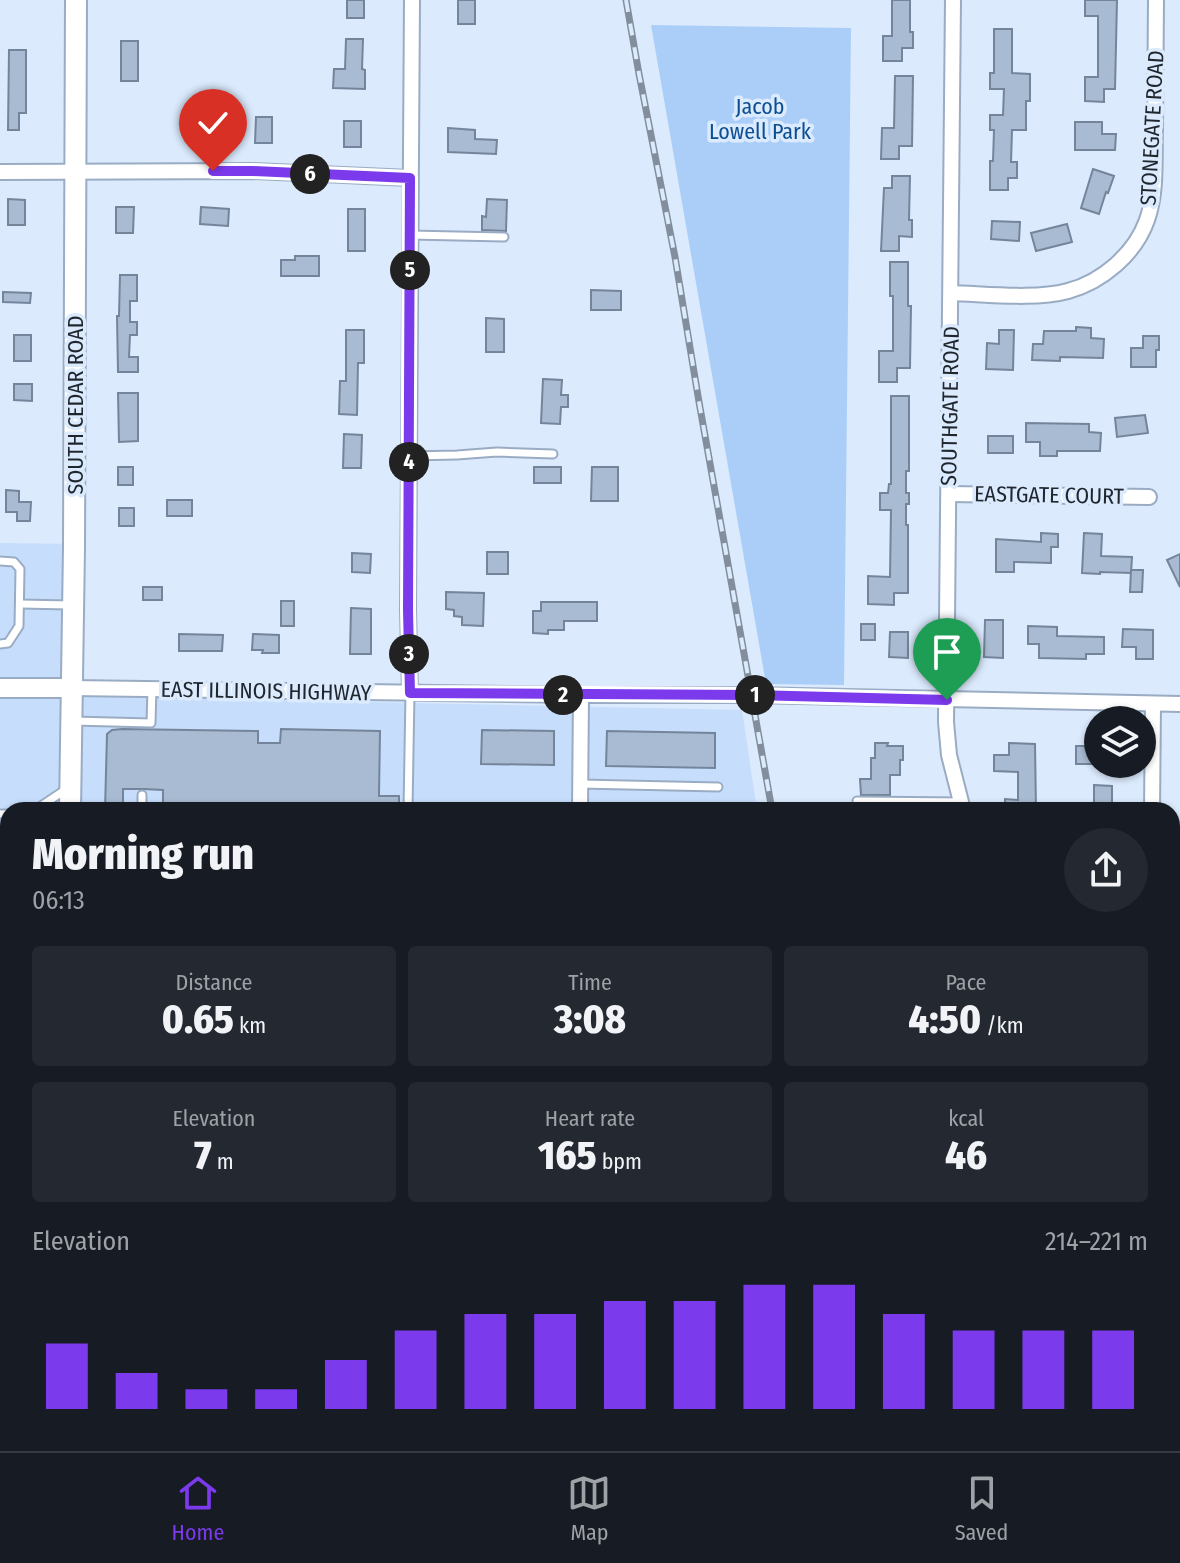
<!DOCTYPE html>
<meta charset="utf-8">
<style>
body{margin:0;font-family:"Fira Sans Condensed",sans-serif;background:#242831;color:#f1f3f6;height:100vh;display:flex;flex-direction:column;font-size:30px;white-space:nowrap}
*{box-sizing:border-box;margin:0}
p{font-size:26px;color:#9ea1a6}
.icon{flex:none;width:44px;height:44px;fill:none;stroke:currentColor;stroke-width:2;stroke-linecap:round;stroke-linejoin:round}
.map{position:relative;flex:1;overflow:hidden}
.sheet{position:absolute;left:0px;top:802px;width:1180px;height:650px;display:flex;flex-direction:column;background:#171b24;border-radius:24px 24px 0 0;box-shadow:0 2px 6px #0004}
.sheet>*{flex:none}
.buttons{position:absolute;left:1084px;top:706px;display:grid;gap:16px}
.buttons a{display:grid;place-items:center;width:72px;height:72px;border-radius:50%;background:#171b24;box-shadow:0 2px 6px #0004;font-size:40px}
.pin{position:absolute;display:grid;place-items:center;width:68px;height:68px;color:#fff;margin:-82px -34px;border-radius:50% 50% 50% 0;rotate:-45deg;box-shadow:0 0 8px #0007}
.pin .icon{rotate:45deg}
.km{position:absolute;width:40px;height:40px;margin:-20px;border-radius:50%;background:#222;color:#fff;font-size:22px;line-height:40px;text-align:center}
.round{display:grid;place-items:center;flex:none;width:84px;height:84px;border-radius:42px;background:#242831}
.overview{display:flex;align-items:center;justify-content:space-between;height:136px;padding:0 32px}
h1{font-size:44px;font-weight:800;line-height:60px}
.stats{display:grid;grid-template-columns:repeat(3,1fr);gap:12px;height:136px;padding:8px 32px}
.stats div{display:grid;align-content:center;border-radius:8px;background:#242831;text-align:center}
.stats b{font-size:40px;font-weight:800}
.stats small{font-size:22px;font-weight:400}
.stats p{font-size:22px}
.chart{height:224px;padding:16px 32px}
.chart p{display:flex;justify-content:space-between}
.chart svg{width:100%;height:144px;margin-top:8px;stroke:#7c3aed;stroke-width:6}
.tabs{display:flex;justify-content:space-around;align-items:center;height:112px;border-top:2px solid #363941;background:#171b24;font-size:22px;color:#9ea1a6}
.tabs a{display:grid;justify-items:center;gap:4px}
.tabs .on{color:#7c3aed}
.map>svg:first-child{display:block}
.built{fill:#c6defc}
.green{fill:#abcef8}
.building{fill:#a9bbd2;stroke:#74859b;stroke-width:2}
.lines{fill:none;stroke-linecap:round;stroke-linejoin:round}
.service-casing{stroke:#9aacc3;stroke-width:11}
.minor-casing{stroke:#9aacc3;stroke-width:18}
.tertiary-casing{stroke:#9aacc3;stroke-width:22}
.secondary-casing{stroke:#9aacc3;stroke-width:24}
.service{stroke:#fff;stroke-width:7}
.minor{stroke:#fff;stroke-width:14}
.tertiary{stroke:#fff;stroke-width:18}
.secondary{stroke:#fff;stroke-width:20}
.rail-casing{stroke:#838e9c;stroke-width:7}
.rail{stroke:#dbeafd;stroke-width:4;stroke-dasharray:12;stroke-linecap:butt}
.route-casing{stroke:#fff;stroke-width:16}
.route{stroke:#7c3aed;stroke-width:10}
.labels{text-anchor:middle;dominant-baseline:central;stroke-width:7;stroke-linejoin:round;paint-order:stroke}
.park-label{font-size:22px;fill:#0b4e92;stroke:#dbeafd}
.street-label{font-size:22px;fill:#1f262e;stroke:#dbeafd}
</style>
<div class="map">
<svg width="1180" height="1451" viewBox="0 0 1180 1451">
<rect width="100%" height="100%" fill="#dbeafd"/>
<!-- built -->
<g class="built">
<path d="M0 543 78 544 79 696 742 710 757 810H8V838H0Z"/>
<rect x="72" y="1444" width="733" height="7"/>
</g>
<!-- green -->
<path class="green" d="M651 25 851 28 844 685 766 684Z"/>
<!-- building -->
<g class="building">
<rect x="347" y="0" width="17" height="18"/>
<rect x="458" y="0" width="17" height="24"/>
<path d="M892 0H910V32H913V48H902V61H883V36H892Z"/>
<path d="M1085 0H1117L1115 89H1104V102L1085 101V77H1098V16H1085Z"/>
<path d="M994 29H1012V73L1030 74V101H1026V130H1012L1011 162H1017V178H1008V190H990V161H993L994 130H990V115H1003L1004 89H990V73H994Z"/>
<path d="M346 39H363L362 69 365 70V89L333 88 334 69H345Z"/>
<rect x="121" y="41" width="17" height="40"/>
<path d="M9 50H26V113H19V130H8Z"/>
<path d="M895 76H913L912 146H899V159H881L882 128H894Z"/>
<path d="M203 107H226V126L212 125V133L182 132V120H187V112H202Z"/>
<path d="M256 117H272V143H255Z"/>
<rect x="344" y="121" width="17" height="26"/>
<path d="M1075 122H1102V134H1116L1115 150H1075Z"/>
<path d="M448 128 475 130V139L497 140 496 154 448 152Z"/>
<path d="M1093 169 1114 176 1108 193 1106 192 1099 214 1081 208Z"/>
<path d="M892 176H910L909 220H912V237L899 236V251H881L884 188H892Z"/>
<path d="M8 199 25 200V225H8Z"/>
<path d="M487 199 507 200 506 231 482 230V216L486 217Z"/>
<path d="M116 207H134L133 233H116Z"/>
<path d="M201 207 229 209 228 226 200 224Z"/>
<rect x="348" y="209" width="17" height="42"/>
<path d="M992 221 1020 222 1019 241 991 239Z"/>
<path d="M1067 224 1072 242 1036 251 1031 233Z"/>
<path d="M295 256H319V276H281V260H295Z"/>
<path d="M890 262H908V306H911L910 368H897V382H879V351H893V296H890Z"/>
<path d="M120 275H137V301H130V322H137V335H130L129 357H138V372H118L117 316H119Z"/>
<path d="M591 290 621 291V310H591Z"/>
<path d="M3 292 31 293 30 303 3 302Z"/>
<path d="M486 318 504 319V352H486Z"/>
<path d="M1076 327 1091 328V338L1104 339 1103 358 1060 357V361L1032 360 1033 344H1043L1044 331H1076Z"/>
<path d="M346 330H364V363H358L357 415 339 414 340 381H346Z"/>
<path d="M999 330H1014L1013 370 986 369 987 343 999 344Z"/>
<rect x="14" y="335" width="17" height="26"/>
<path d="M1143 336H1159V350H1156V367H1131V348H1143Z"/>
<path d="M543 379 562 380 561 395H568V407H561L560 424 541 423Z"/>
<path d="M14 384H32V401L14 400Z"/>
<path d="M118 393H138V441L119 442Z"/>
<path d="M891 396H909V471H906V493H909V504H906V525H908V593H894V605L868 604V576L890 577 891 510H880V493H888L889 484H891Z"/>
<path d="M1145 415 1148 433 1117 437 1115 418Z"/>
<path d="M1026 423 1089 424V432L1101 433 1100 451H1057V456H1040V442H1026Z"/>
<path d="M344 434 362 435 361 468H343Z"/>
<rect x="988" y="436" width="25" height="17"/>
<rect x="118" y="467" width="15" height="18"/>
<rect x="534" y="467" width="27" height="16"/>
<path d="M592 467H618V501H591Z"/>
<path d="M6 490 19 491V502H31L30 521H17V512H6Z"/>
<rect x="167" y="500" width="25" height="16"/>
<rect x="119" y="508" width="15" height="18"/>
<path d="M1041 533 1058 534V547H1051V563L1014 562V572H996V539L1041 542Z"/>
<path d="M1084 533 1102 534 1101 556 1132 557 1131 573 1100 572V574L1082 573Z"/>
<rect x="487" y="552" width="21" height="22"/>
<path d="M352 553 371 554 370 573 352 572Z"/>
<path d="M1180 554V587L1167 560Z"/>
<path d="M1131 570H1143L1142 592H1130Z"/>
<rect x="143" y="587" width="19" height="13"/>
<path d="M446 592 484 593 483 626 462 625V617L454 616V610L446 609Z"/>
<rect x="281" y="601" width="13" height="25"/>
<path d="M541 602H597V621H564V630H548V634L533 633V611H541Z"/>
<path d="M351 608 371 609V654H350Z"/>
<path d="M985 620H1003V658L984 657Z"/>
<rect x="861" y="624" width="14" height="16"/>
<path d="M1028 626 1057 627V636L1104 637V654H1086V659L1039 658V644H1028Z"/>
<path d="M1123 629 1153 630V659H1136V647H1122Z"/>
<path d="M890 632H908V658L889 657Z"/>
<path d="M179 634 223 635 222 651H179Z"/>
<path d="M253 634 279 635V653H262L263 650H252Z"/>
<path d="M122 729 258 731V743H280L281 729 380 731 379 796H399V810H163V790L143 789H123V810H105L107 734 112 730Z"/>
<path d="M482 730 554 731V765L481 764Z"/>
<path d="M607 731 715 733V768L606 766Z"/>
<path d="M875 743H888L887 746H903V760H900V775H890V795H861L860 779H871V758H875Z"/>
<path d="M1009 743 1035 744 1036 810H1005V799L1018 800V772L994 771V755H1009Z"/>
<rect x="1076" y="746" width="22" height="18"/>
<path d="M1094 785 1112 786V810H1094Z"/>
</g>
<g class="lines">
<defs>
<g id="service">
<path d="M410 235 504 237"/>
<path d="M409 456 457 455 497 452 553 454"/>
<path d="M0 561 14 562 20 569 19 626 8 643 0 644"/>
<path d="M20 604 70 605"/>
<path d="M73 721 151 723 152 689"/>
<path d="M580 784 718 787"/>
<path d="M857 801 962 802"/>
<path d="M32 810 38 808 65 790"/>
<path d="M142 810V795"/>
<path d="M408 810 410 693"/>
<path d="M0 814H8"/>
<path d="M0 1008H8"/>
<path d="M0 1153H8"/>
<path d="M1143 1444 1148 1451"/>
<path d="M483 1451V1444"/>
<path d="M975 1451 983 1444"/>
</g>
<g id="minor">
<path d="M953 0 946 722 949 755 963 810"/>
<path d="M0 172 253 171 410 178"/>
<path d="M951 293C986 294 1035 300 1068 291 1102 282 1135 254 1147 220 1157 192 1154 158 1155 129 1155 86 1156 43 1156 0"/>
<path d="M949 494 1149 497"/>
<path d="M71 688 581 695H752L1180 704"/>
<path d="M410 693 408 610 412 0"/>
<path d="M580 810 581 695"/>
<path d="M1152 810 1153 704"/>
<path d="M0 1351H8"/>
<path d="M1172 1414 1180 1409"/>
<path d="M990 1444 998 1451"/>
<path d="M1122 1451 1132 1444"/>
</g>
<path id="tertiary" d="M0 688H71"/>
<g id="secondary">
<path d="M70 810 74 547 76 0"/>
<path d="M64 1451V1444"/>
</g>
</defs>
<!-- service casing -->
<use href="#service" class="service-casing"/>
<!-- minor casing -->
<use href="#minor" class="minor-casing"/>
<!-- tertiary casing -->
<use href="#tertiary" class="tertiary-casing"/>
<!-- secondary casing -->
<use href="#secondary" class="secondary-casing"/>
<!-- service -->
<use href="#service" class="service"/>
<!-- minor -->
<use href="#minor" class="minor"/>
<!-- tertiary -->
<use href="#tertiary" class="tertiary"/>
<!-- secondary -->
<use href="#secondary" class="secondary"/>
<defs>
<g id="rail">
<path d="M626 0 639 74 675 257 699 402 772 810"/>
<path d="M822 1451V1444"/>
</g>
</defs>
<!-- rail casing -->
<use href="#rail" class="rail-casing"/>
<!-- rail -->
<use href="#rail" class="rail"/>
</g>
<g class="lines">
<defs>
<path id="route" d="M213 171H253L410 178 408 610 410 693 752 695 947 700"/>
</defs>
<!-- route casing -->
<use href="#route" class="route-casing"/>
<!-- route -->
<use href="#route" class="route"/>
</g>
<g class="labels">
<!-- park labels -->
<g class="park-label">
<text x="760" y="106">Jacob<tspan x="760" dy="25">Lowell Park</tspan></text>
</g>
<!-- street labels -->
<g class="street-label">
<text transform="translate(1152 128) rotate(-87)">STONEGATE ROAD</text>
<text transform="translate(75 405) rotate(-90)">SOUTH CEDAR ROAD</text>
<text transform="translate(950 406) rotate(-89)">SOUTHGATE ROAD</text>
<text transform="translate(1049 495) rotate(1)">EASTGATE COURT</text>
<text transform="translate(266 691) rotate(1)">EAST ILLINOIS HIGHWAY</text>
</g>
</g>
</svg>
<div class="buttons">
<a><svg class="icon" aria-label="layers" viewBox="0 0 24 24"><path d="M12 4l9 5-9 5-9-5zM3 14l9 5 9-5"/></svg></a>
</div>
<div class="pin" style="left:947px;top:700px;background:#1e9e55"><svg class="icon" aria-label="arrive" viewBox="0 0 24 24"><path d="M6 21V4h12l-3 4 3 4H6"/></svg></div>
<div class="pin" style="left:213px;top:171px;background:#d93025"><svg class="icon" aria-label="check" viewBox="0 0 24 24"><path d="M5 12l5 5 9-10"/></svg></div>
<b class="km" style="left:755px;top:695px">1</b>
<b class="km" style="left:563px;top:695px">2</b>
<b class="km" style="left:409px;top:654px">3</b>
<b class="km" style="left:409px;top:462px">4</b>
<b class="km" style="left:410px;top:270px">5</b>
<b class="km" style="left:310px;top:174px">6</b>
<section class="sheet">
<div class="overview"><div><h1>Morning run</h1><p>06:13</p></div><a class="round"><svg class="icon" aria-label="share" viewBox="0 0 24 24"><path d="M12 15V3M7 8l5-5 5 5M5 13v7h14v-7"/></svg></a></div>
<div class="stats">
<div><p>Distance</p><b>0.65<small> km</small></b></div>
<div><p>Time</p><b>3:08</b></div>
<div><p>Pace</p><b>4:50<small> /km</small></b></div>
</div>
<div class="stats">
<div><p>Elevation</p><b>7<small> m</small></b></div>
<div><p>Heart rate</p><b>165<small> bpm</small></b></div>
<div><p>kcal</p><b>46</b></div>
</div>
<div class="chart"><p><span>Elevation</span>214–221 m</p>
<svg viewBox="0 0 160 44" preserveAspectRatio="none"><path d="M5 44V24M15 44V33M25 44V38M35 44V38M45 44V29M55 44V20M65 44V15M75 44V15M85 44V11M95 44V11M105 44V6M115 44V6M125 44V15M135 44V20M145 44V20M155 44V20"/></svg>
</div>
</section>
</div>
<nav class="tabs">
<a class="on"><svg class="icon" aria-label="home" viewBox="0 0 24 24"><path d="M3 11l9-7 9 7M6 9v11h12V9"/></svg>Home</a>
<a><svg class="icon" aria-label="map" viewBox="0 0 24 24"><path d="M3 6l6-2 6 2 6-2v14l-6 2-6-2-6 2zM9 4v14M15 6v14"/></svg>Map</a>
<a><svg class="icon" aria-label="saved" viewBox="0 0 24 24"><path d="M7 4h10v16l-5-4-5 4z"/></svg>Saved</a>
</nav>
